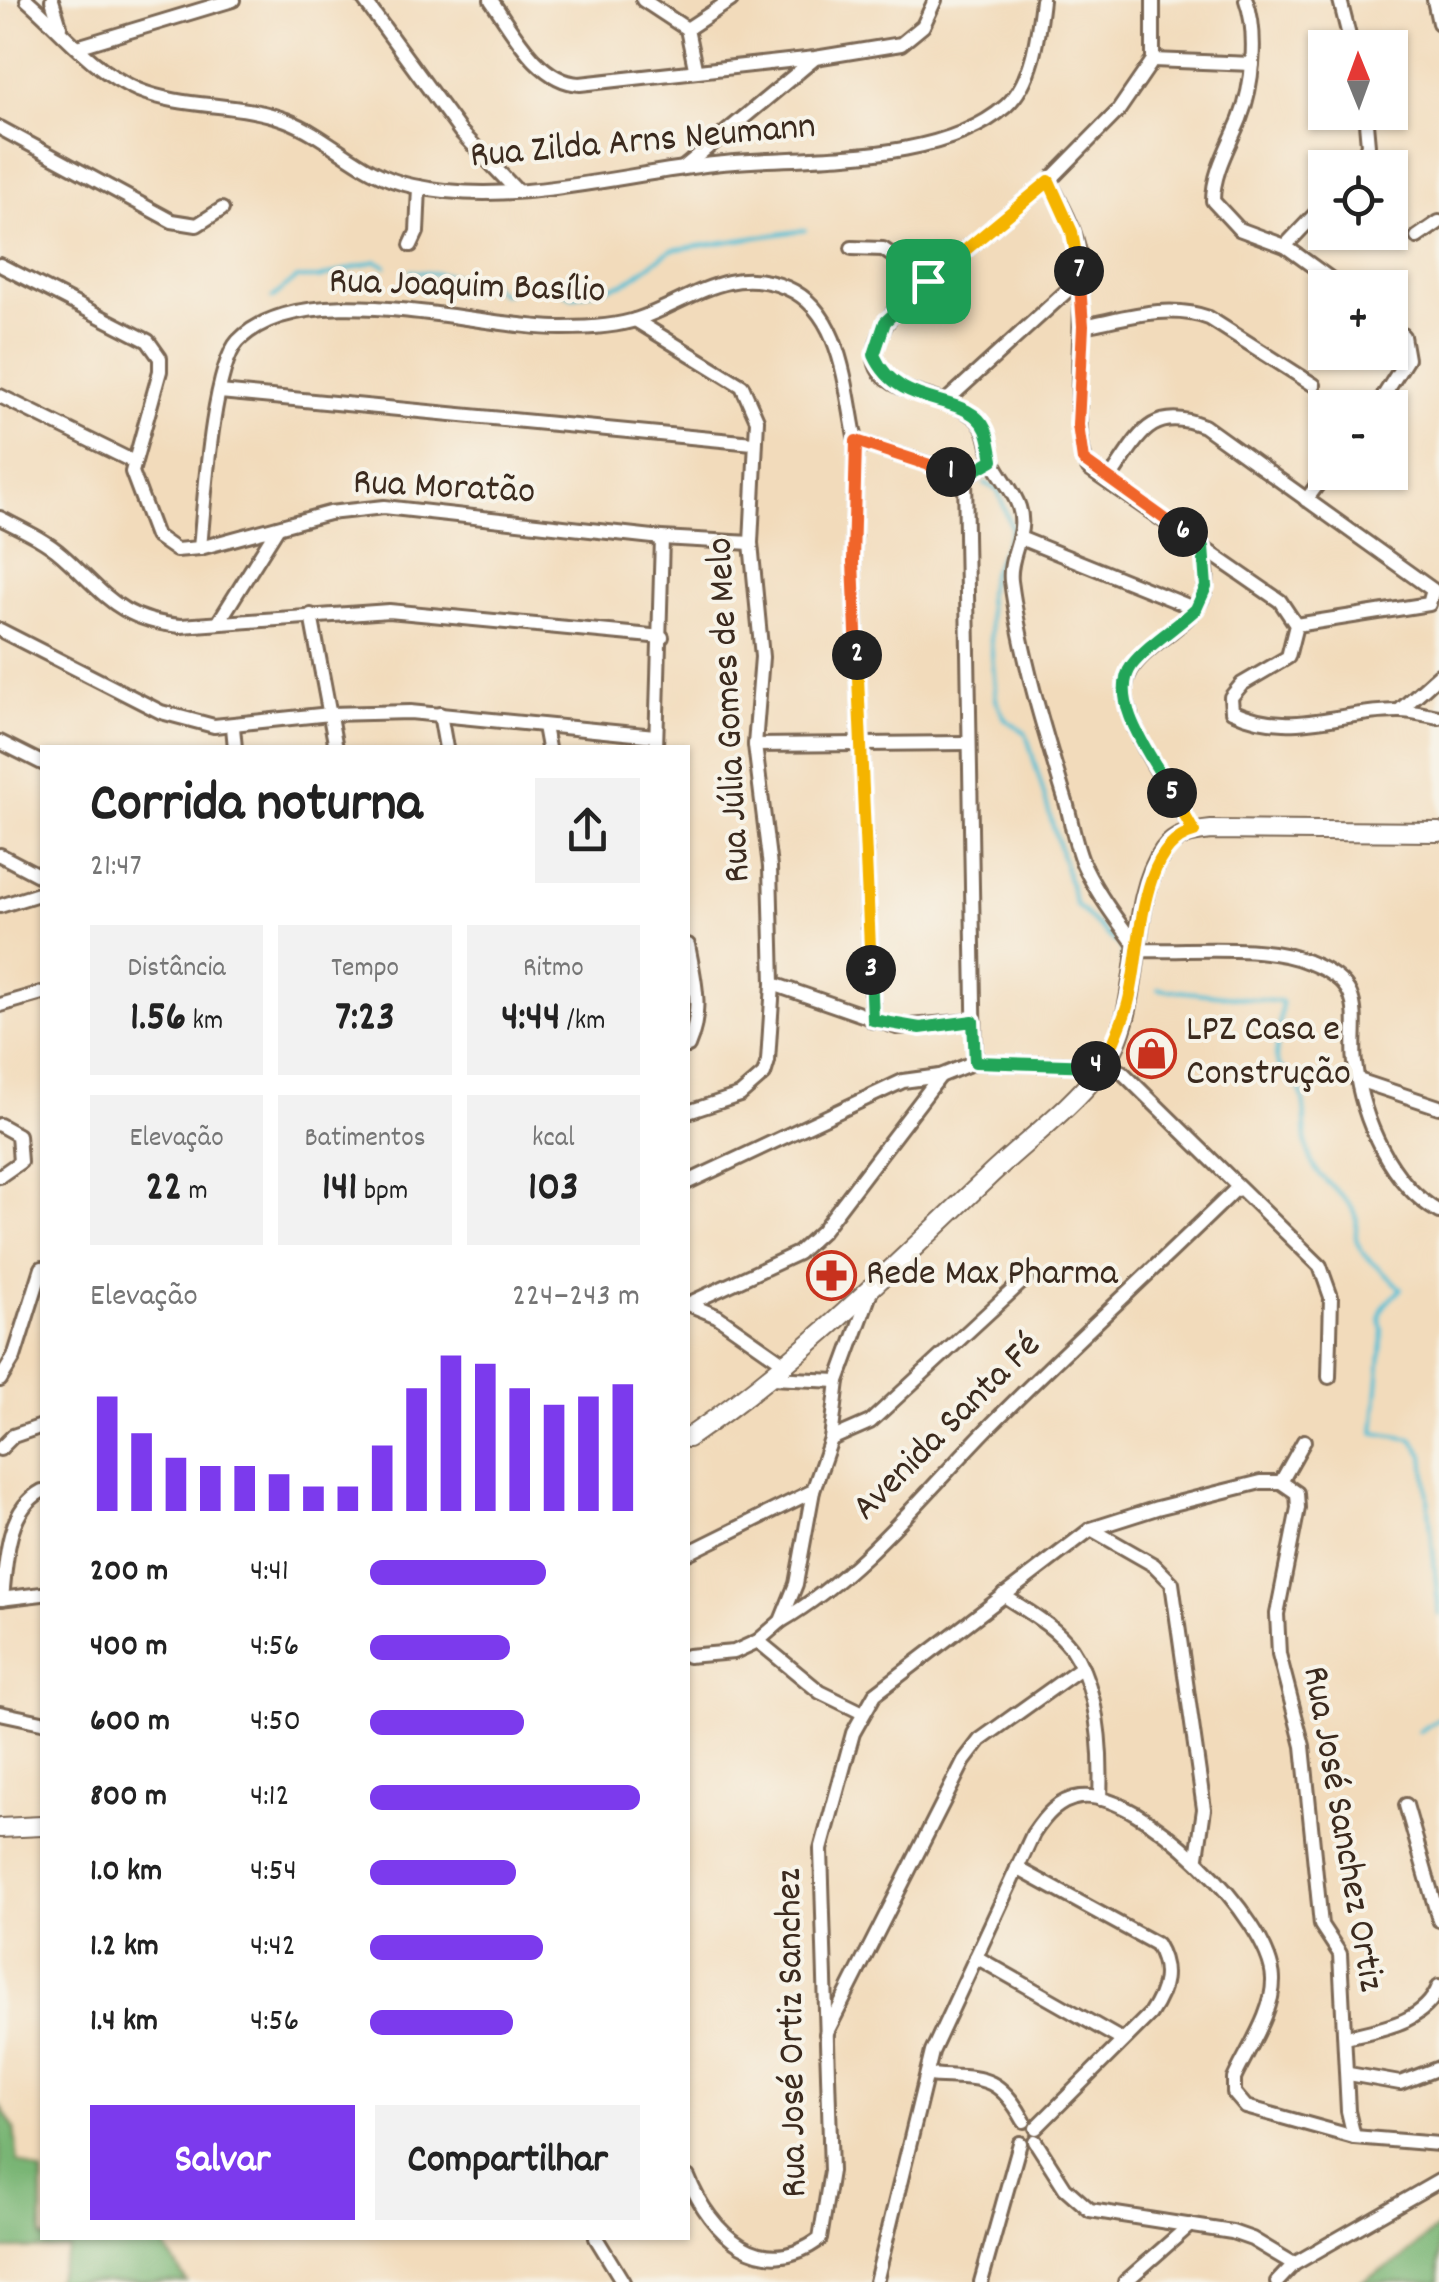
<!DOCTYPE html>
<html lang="pt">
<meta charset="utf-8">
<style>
body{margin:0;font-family:Dekko,sans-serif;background:#f2f2f2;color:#222;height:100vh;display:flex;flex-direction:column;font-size:38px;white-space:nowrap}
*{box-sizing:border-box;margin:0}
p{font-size:32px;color:#767676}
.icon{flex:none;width:55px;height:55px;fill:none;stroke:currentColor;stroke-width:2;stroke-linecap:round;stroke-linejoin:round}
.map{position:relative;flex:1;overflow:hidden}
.panel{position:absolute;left:40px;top:745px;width:650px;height:1495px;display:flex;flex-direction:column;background:#fff;border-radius:0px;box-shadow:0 2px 8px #0004}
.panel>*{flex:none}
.needle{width:65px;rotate:359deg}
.controls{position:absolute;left:1308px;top:30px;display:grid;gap:20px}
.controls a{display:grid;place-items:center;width:100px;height:100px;border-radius:0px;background:#fff;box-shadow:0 2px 8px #0004;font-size:50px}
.pin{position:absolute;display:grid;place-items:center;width:85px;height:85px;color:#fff;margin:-42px;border-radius:20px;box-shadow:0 5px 15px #0006}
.km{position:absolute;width:50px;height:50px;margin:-25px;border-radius:50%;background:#222;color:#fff;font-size:28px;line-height:50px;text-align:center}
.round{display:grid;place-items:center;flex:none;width:105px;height:105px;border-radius:0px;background:#f2f2f2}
.head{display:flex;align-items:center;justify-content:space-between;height:170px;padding:0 50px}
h1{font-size:55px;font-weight:700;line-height:75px}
.metrics{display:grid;grid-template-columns:repeat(3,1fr);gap:15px;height:170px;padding:10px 50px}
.metrics div{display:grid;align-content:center;border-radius:0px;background:#f2f2f2;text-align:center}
.metrics b{font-size:42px;font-weight:700}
.metrics small{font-size:28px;font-weight:400}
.metrics p{font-size:28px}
.chart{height:280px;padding:20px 50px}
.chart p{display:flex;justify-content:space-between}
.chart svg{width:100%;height:180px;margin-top:10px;stroke:#7c3aed;stroke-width:6}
.cta{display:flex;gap:20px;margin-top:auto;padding:20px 50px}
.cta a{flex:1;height:115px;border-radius:0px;background:#7c3aed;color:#fff;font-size:40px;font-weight:700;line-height:115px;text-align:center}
.cta a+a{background:#f2f2f2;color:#222}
ul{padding:0 50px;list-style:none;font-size:32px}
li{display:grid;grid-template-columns:160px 120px 1fr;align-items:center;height:75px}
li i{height:25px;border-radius:12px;background:#7c3aed}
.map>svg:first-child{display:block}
.forest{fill:#79b574;stroke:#5a7049;stroke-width:2.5}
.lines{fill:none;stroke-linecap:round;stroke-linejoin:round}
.stream{stroke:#57bfd4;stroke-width:4}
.street-casing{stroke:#7b6855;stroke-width:18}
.secondary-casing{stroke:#7b6855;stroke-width:22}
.street{stroke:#fff;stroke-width:12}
.secondary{stroke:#fff;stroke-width:18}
.split-1-casing{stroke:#fff;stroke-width:20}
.split-2-casing{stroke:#fff;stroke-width:20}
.split-3-casing{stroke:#fff;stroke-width:20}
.split-4-casing{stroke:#fff;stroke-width:20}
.split-5-casing{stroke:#fff;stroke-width:20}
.split-6-casing{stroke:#fff;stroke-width:20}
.split-7-casing{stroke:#fff;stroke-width:20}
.split-8-casing{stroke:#fff;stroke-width:20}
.split-1{stroke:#22a559;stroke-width:12}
.split-2{stroke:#f0652b;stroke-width:12}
.split-3{stroke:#f5b400;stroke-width:12}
.split-4{stroke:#22a559;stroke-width:12}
.split-5{stroke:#f5b400;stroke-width:12}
.split-6{stroke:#22a559;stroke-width:12}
.split-7{stroke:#f0652b;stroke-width:12}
.split-8{stroke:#f5b400;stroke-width:12}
.labels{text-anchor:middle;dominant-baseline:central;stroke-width:8;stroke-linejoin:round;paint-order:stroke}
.street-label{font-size:38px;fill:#3b2a1e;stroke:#f7f3e8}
.poi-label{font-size:38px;fill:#3b2a1e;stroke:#f7f3e8;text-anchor:start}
</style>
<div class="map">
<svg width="1439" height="2282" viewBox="0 0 1439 2282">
<rect width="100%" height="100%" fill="#f7f3e8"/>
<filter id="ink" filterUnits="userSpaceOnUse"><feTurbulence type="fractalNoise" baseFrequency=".01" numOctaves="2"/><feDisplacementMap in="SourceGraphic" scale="20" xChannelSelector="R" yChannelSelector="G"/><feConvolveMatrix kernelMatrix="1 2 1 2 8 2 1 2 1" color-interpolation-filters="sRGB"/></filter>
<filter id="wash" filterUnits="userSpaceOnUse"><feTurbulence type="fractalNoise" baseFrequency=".0048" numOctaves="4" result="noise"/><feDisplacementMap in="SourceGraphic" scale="40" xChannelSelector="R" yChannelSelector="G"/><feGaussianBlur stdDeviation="2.25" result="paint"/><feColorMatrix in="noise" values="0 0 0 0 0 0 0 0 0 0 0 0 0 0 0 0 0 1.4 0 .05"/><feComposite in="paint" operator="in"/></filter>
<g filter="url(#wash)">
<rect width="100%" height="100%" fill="#f2dbbb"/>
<!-- forest -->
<g class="forest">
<path d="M0 2106 14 2128 18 2161 42 2173V2238H159L187 2282H55L69 2249H0Z"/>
<path d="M1439 2226V2282H1360L1402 2259Z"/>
</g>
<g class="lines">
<!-- stream -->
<g class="stream">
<path d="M411 271 485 279 501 294 543 281 572 297 625 283 671 250 805 230"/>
<path d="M272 298 297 278H319L376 261 386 266"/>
<path d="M985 483 998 491 1012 529 991 575 987 596 996 700 1005 719 1026 733 1076 905 1121 948 1124 965"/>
<path d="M1158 989 1282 1002 1276 1056 1278 1065C1320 1097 1296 1122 1311 1161 1320 1182 1348 1195 1356 1215 1358 1221 1355 1231 1356 1238 1361 1260 1387 1272 1401 1289 1387 1303 1374 1310 1383 1330L1374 1433 1412 1439 1424 1455 1439 1615"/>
<path d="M1419 1732 1439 1718"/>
</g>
</g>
</g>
<g filter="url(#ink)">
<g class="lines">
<defs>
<g id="street">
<path d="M27 0C63 31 93 71 138 90 184 109 240 102 286 120 333 138 359 175 413 186 511 207 615 175 714 164 800 154 937 167 1006 106 1033 82 1038 34 1042 0"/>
<path d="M52 0 60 26"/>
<path d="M364 0 460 131 516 190"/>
<path d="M491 0C513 31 538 82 580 84L815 58 901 44 923 26 935 0"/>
<path d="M643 0 687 29 695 68"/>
<path d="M1153 0V60L1118 111 1049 181 898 306C827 401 939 384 977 419 989 431 987 446 993 461 1000 477 1014 491 1019 507 1028 534 1008 555 1011 581 1021 656 1044 730 1066 802 1072 823 1075 848 1085 868 1099 897 1120 924 1139 950 1188 952 1264 943 1308 962 1323 968 1343 978 1350 994 1359 1014 1352 1041 1355 1063 1362 1119 1390 1184 1439 1212"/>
<path d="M1246 0C1258 33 1253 86 1240 119 1229 146 1213 172 1213 201L1239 229 1285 246 1343 288"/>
<path d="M1340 0 1352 48"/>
<path d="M1434 0 1439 23"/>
<path d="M687 29 731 0"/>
<path d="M77 47 233 0"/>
<path d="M1153 60 1252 64"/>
<path d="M0 128 172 221 197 225 222 209"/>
<path d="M683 168 813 60"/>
<path d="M1358 168 1368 145 1365 112"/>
<path d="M1049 181C1060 203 1075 228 1079 253 1087 302 1068 438 1089 469L1280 601 1296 625 1288 657 1242 684 1231 697 1232 711C1292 739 1340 710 1400 711 1413 711 1426 715 1439 717"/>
<path d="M1417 237 1439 222"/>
<path d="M411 245 417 232 419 187"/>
<path d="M1285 246 1325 204"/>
<path d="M852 248 883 249 929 281"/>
<path d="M0 265 148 341 160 358V371L132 472 156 536 176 550 200 548 329 513 384 507 662 538 751 543"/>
<path d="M635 320 742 386 757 420 751 543 762 657 755 745 770 867 773 984 768 1061 764 1074 740 1095 688 1112"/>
<path d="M1083 326C1125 318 1168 303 1209 318L1314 385"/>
<path d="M220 392 753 443"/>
<path d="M0 396 132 461"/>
<path d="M945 402 1079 280"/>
<path d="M1376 408 1407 359 1403 336 1390 324"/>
<path d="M856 441 853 561 873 1021"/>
<path d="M965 476 975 1062"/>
<path d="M965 476 993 461"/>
<path d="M1108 481C1137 441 1148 403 1204 426L1433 590 1429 604 1296 625"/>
<path d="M1306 500 1327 472"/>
<path d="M0 518C21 529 44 539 62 555 105 593 118 620 181 626L389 611 662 637"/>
<path d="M1020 538 1196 609"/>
<path d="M200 548C204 506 212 369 238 341 304 273 480 329 563 328 587 328 615 327 638 319 690 301 729 263 787 288 843 312 845 390 856 441L965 476"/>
<path d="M311 615 336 748"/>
<path d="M218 623 278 527"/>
<path d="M0 630 161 712 214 726 330 714 410 712 655 736"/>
<path d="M1399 711 1439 675"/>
<path d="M440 714 446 748"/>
<path d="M544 726 548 748"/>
<path d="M233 727 235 748"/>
<path d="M0 742 42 763"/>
<path d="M755 745 967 743"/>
<path d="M656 748 662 538"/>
<path d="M1194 833C1172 792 1137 746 1126 701 1114 651 1190 635 1204 593 1209 579 1205 562 1203 547"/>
<path d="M0 855 42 877"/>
<path d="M0 906 42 893"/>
<path d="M688 945C695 981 703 1012 688 1046"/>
<path d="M773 984 897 1027 973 1021"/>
<path d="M0 1005 42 993"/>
<path d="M1358 1080 1439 1107"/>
<path d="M0 1125 18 1135 20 1162 0 1176"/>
<path d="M688 1182 903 1081 940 1076 975 1062 1104 1066 1122 1072 1320 1266 1331 1297 1329 1377"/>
<path d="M688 1304 798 1253 822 1231 940 1076"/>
<path d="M688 1304 717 1316 787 1365"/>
<path d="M771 1378 838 1381"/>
<path d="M0 1380 14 1357 42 1268"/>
<path d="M831 1439 870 1422 1026 1278"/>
<path d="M0 1449 13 1436 42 1426"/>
<path d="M1281 1482 1297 1493 1298 1508 1277 1614 1279 1654 1303 1746 1321 1925 1340 1954 1348 2111 1354 2137"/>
<path d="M1281 1482 1304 1441"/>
<path d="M1091 1529 1154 1565 1172 1583 1204 1809 1197 1857"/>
<path d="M688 1553 813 1491"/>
<path d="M1003 1595C1025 1610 1055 1626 1071 1648 1099 1689 1102 1752 1100 1799"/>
<path d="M0 1599 42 1594"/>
<path d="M2 1599C6 1563 6 1510 42 1491"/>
<path d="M781 1621C863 1573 926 1491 991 1425 1072 1343 1157 1267 1238 1187"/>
<path d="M758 1641 820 1692 861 1712"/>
<path d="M688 1656 734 1652 758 1641 781 1621 796 1584 813 1491 831 1439 838 1381 871 1291"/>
<path d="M0 1713 42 1722"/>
<path d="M1406 1805 1439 1920"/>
<path d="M1017 1868 1156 1944C1171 1969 1166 1990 1150 2014L1036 2128"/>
<path d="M976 1957 1122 2040"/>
<path d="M826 2034 964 1761 980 1740 1082 1667"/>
<path d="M1346 2037C1380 2029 1425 2023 1439 1986"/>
<path d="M1349 2074 1400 2083 1439 2068"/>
<path d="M927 2075C979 2079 997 2071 1024 2121"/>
<path d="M1035 2141 1065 2188 1090 2210 1232 2232 1252 2239 1294 2264"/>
<path d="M688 2177C711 2235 762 2282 820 2239L831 2171 821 1850 853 1733 875 1694 1091 1529 1157 1508 1261 1482H1281"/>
<path d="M596 2238 623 2282"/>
<path d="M876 2282 932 2052 1033 1834C1045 1816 1058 1800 1080 1797 1141 1789 1271 1919 1273 1979 1274 2012 1247 2050 1234 2079V2093L1246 2107 1354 2137 1439 2144"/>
<path d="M981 2282 1020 2143"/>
<path d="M1125 2282 1190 2225"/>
<path d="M1277 2282 1294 2264 1439 2181"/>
</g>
<g id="secondary">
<path d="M688 1438C798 1363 890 1270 986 1179 1023 1143 1071 1109 1102 1068 1147 1010 1125 904 1164 850 1175 834 1194 832 1212 830L1439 832"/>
<path d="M0 1828 42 1826"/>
</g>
</defs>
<!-- street casing -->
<use href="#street" class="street-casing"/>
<!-- secondary casing -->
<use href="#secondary" class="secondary-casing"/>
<!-- street -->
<use href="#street" class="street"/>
<!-- secondary -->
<use href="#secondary" class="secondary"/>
</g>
</g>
<g class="lines" filter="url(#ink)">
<defs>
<path id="split-1" d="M928 281 885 322 874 355C900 413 968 390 986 430 990 439 991 451 993 460L965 476 951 472"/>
<path id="split-2" d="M857 655 853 562 856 441 951 472"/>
<path id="split-3" d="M857 655 871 970"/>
<path id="split-4" d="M871 970 873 1020 920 1028 973 1021 975 1062 1096 1066"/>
<path id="split-5" d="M1096 1066H1104C1111 1047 1121 1027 1127 1007 1142 960 1135 846 1194 832L1172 793"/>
<path id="split-6" d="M1172 793C1156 762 1106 701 1132 665 1147 645 1177 627 1196 609L1206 587 1203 547 1183 532"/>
<path id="split-7" d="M1079 271 1083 326 1078 425 1083 460 1183 532"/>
<path id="split-8" d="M928 281 1049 181 1072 232 1079 271"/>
</defs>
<!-- split-1 casing -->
<use href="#split-1" class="split-1-casing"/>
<!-- split-2 casing -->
<use href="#split-2" class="split-2-casing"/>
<!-- split-3 casing -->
<use href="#split-3" class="split-3-casing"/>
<!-- split-4 casing -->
<use href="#split-4" class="split-4-casing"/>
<!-- split-5 casing -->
<use href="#split-5" class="split-5-casing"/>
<!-- split-6 casing -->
<use href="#split-6" class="split-6-casing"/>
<!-- split-7 casing -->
<use href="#split-7" class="split-7-casing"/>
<!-- split-8 casing -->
<use href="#split-8" class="split-8-casing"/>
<!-- split-1 -->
<use href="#split-1" class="split-1"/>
<!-- split-2 -->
<use href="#split-2" class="split-2"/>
<!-- split-3 -->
<use href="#split-3" class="split-3"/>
<!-- split-4 -->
<use href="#split-4" class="split-4"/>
<!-- split-5 -->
<use href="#split-5" class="split-5"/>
<!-- split-6 -->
<use href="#split-6" class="split-6"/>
<!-- split-7 -->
<use href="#split-7" class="split-7"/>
<!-- split-8 -->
<use href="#split-8" class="split-8"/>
</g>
<!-- icons -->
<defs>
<symbol id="shop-ring" viewBox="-11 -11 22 22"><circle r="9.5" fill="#f7f3e8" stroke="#c8321e" stroke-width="1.5"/><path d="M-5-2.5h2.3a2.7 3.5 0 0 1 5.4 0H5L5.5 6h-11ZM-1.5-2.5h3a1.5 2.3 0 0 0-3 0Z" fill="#c8321e"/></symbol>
<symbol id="pharmacy-ring" viewBox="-11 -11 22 22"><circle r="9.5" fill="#f7f3e8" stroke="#c8321e" stroke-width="1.5"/><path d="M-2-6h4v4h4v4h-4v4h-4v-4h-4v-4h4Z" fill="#c8321e"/></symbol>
</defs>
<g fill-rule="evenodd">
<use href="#shop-ring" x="1124" y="1026" width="55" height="55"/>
<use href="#pharmacy-ring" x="804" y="1248" width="55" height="55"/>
</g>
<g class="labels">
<!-- street labels -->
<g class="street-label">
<text transform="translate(643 143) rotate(-5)">Rua Zilda Arns Neumann</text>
<text transform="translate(467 288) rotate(2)">Rua Joaquim Basílio</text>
<text transform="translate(444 489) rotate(3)">Rua Moratão</text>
<text transform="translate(731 710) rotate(-93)">Rua Júlia Gomes de Melo</text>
<text transform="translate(948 1428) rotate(-45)">Avenida Santa Fé</text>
<text transform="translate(1341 1829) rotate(80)">Rua José Sanchez Ortiz</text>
<text transform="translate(794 2033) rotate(-91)">Rua José Ortiz Sanchez</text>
</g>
<!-- poi labels -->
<g class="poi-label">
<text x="1186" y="1031">LPZ Casa e<tspan x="1186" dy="44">Construção</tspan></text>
<text x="866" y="1275">Rede Max Pharma</text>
</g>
</g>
</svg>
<div class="controls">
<a><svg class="needle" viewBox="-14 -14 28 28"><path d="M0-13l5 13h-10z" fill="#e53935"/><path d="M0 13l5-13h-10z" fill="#767676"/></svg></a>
<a><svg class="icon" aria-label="locate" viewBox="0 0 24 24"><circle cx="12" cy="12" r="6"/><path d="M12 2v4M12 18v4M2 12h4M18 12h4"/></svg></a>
<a>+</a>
<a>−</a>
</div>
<div class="pin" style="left:928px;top:281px;background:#1e9e55"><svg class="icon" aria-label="arrive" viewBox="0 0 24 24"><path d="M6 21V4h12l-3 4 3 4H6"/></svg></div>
<b class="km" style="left:951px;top:472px">1</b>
<b class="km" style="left:857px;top:655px">2</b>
<b class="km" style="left:871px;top:970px">3</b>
<b class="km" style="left:1096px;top:1066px">4</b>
<b class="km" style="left:1172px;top:793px">5</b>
<b class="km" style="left:1183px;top:532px">6</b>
<b class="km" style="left:1079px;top:271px">7</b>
<section class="panel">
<div class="head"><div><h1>Corrida noturna</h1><p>21:47</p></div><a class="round"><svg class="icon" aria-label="share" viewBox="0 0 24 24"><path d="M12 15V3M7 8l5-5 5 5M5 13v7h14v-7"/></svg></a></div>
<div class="metrics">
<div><p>Distância</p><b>1.56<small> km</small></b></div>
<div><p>Tempo</p><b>7:23</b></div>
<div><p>Ritmo</p><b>4:44<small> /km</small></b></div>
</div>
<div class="metrics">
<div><p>Elevação</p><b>22<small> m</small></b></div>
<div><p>Batimentos</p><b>141<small> bpm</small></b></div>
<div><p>kcal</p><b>103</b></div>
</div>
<div class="chart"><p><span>Elevação</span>224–243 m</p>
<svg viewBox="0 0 160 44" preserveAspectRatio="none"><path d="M5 44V16M15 44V25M25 44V31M35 44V33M45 44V33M55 44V35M65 44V38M75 44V38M85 44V28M95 44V14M105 44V6M115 44V8M125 44V14M135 44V18M145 44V16M155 44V13"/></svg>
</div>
<ul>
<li><b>200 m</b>4:41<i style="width:65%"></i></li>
<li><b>400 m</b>4:56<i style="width:52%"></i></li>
<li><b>600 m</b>4:50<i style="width:57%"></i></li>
<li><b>800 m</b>4:12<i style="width:100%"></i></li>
<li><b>1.0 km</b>4:54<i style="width:54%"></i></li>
<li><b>1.2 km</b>4:42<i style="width:64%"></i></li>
<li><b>1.4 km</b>4:56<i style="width:53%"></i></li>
</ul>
<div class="cta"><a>Salvar</a><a>Compartilhar</a></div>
</section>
</div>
